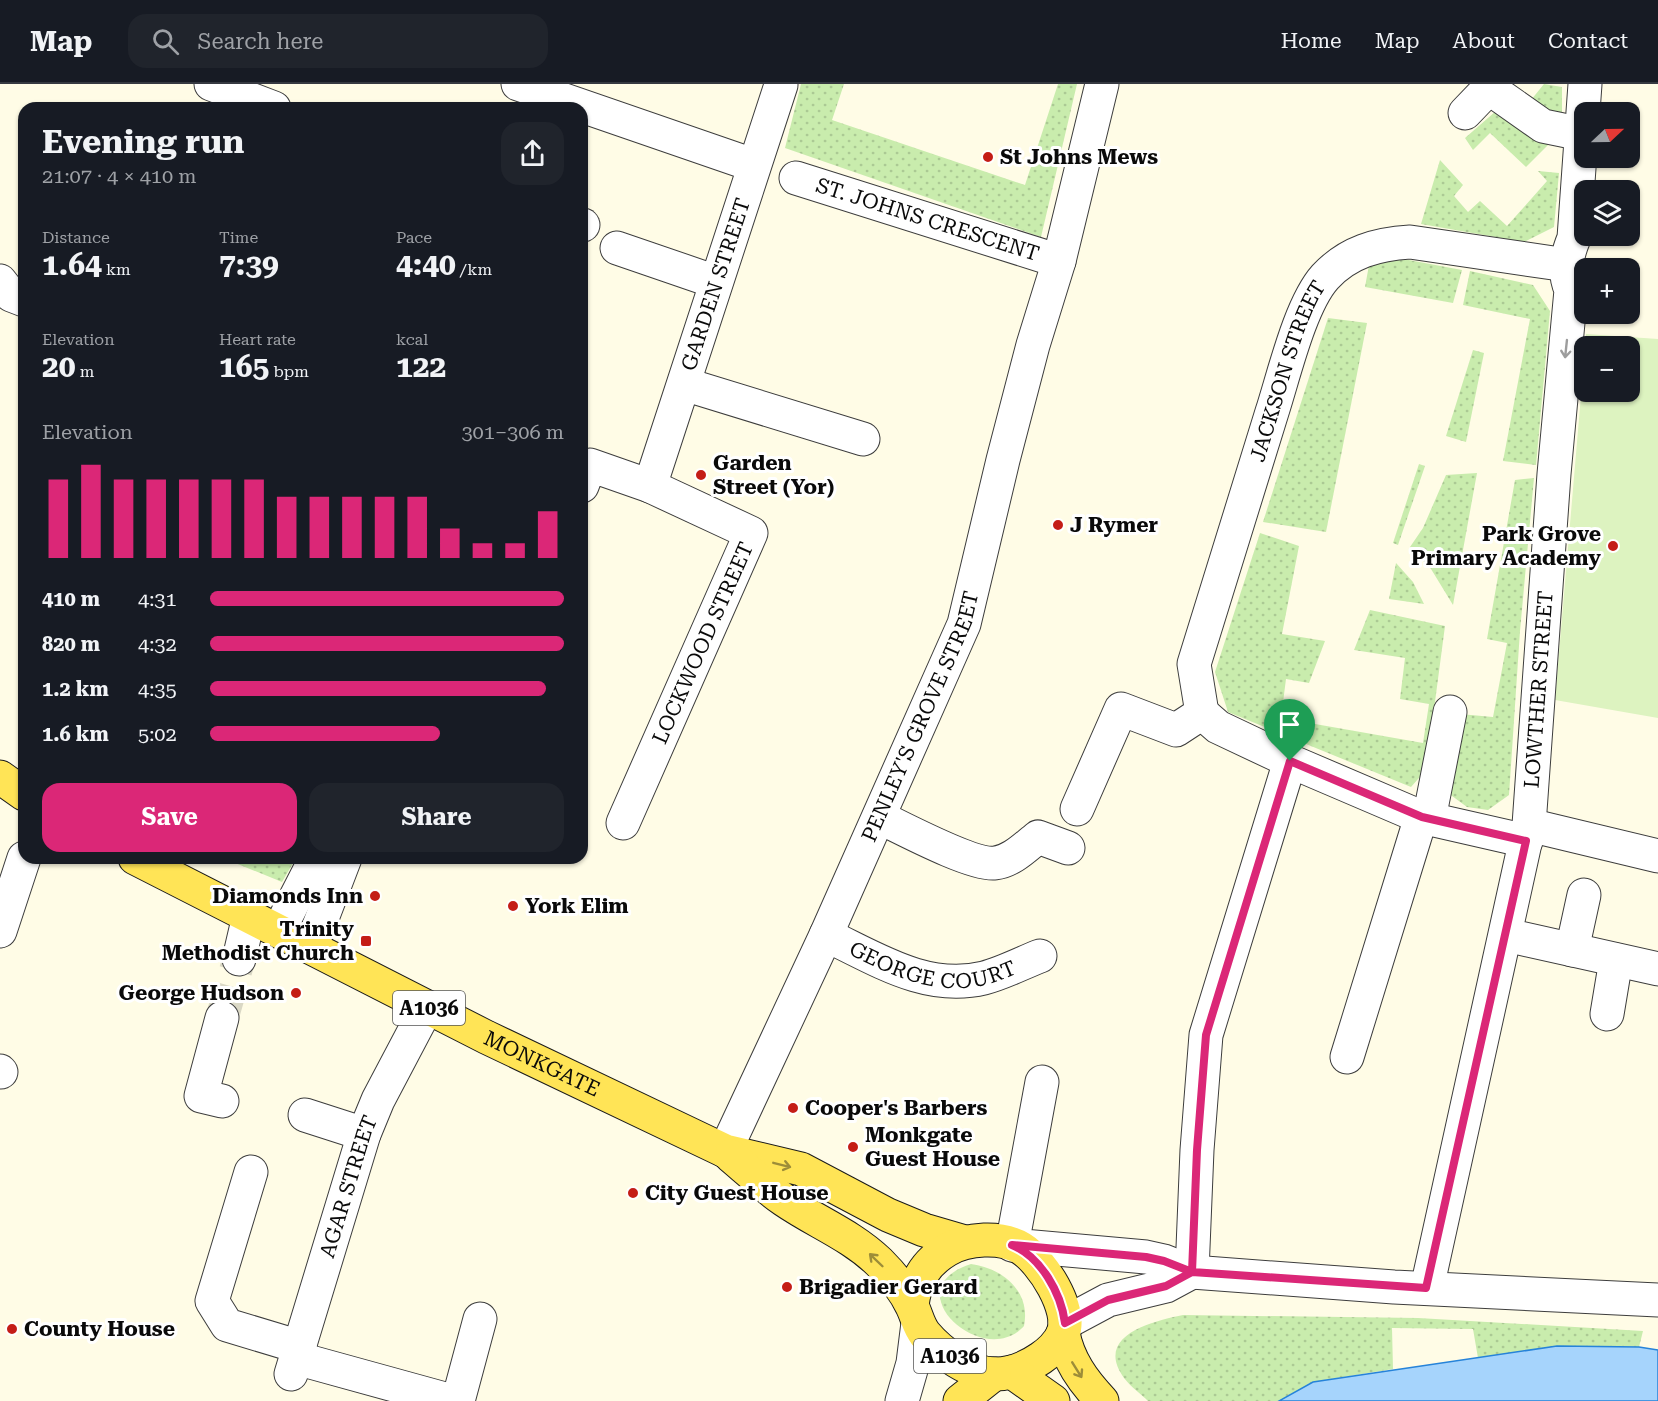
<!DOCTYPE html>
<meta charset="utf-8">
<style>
body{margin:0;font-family:"Roboto Serif",serif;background:#20242c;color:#f1f3f6;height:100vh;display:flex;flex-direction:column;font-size:22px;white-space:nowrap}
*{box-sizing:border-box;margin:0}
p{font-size:20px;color:#9ea1a6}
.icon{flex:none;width:33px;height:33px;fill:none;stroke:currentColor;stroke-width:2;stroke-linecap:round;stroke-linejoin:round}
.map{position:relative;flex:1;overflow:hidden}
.details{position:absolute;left:18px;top:18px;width:570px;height:762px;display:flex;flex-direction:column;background:#171b24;border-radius:18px;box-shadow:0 2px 4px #0004}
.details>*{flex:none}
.needle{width:39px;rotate:68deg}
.controls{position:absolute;left:1574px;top:18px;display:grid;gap:12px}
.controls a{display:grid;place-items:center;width:66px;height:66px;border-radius:12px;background:#171b24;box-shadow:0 2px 4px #0004;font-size:30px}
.pin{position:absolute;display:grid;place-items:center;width:51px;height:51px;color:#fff;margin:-62px -26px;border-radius:50% 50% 50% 0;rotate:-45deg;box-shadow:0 0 6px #0007}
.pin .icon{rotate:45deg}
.round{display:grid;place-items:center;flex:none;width:63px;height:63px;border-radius:18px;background:#20242c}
.headline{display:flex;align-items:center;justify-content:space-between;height:102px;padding:0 24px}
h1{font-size:33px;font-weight:700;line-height:45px}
.stats{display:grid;grid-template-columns:repeat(3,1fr);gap:9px;height:102px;padding:6px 24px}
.stats div{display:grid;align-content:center}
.stats b{font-size:30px;font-weight:700}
.stats small{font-size:16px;font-weight:400}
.stats p{font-size:16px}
.chart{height:168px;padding:12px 24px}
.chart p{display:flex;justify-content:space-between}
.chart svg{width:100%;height:108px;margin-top:6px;stroke:#db2777;stroke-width:6}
.cta{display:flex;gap:12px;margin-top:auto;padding:12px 24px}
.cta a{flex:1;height:69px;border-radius:18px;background:#db2777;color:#fff;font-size:24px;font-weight:700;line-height:69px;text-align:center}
.cta a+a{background:#20242c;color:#f1f3f6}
ul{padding:0 24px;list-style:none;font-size:20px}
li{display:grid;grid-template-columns:96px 72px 1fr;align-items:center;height:45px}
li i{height:15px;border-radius:8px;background:#db2777}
header{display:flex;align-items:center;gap:36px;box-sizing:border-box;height:84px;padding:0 30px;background:#171b24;border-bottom:2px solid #363941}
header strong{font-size:28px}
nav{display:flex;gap:33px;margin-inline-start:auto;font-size:21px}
.search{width:420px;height:54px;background:#20242c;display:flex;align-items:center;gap:15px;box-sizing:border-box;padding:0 21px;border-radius:18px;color:#9ea1a6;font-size:22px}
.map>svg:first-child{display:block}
.green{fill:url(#green-dots)}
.pitch{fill:#ddf3c0}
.water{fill:#a6d4fc;stroke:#2683d9;stroke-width:1.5}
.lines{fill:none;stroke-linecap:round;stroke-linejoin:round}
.minor-tunnel{stroke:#dad8c5;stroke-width:33;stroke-dasharray:33 16;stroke-linecap:butt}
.minor-casing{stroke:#3d3d3d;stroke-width:35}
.major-casing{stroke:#1b1b1b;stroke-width:35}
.minor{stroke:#fff;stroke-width:33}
.major{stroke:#ffe456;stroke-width:33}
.oneway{stroke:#9d9d9d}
.oneway2{stroke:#9d8d38}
.route-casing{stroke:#fff;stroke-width:12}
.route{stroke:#db2777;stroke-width:8}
.poi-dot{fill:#c41d17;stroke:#fff;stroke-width:2}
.labels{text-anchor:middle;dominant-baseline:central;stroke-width:6;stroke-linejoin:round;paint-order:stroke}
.shield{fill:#fff;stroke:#545454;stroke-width:1.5}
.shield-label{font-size:20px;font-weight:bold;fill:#0a0a0a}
.poi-label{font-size:21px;font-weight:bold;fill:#0a0a0a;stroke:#fff;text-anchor:start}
.street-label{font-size:21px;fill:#0a0a0a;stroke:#fff}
</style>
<header>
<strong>Map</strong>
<div class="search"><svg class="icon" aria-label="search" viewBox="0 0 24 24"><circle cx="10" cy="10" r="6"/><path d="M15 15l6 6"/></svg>Search here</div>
<nav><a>Home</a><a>Map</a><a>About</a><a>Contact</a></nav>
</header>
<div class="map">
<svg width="1658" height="1317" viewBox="0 0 1658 1317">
<defs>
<pattern id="green-dots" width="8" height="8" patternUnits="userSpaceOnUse" patternTransform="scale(1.5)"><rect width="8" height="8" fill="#c9ecad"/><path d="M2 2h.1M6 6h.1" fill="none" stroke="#abc994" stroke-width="1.8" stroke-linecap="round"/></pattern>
</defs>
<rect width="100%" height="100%" fill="#fffce6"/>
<!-- green -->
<g class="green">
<path d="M801 0H844L832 36 1025 101 1058 0H1077L1041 153 785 64Z"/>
<path d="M1544 0 1562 3V38L1531 16Z"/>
<path d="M1496 27 1551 58 1526 83 1490 49 1473 66 1465 54Z"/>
<path d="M1440 76 1463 101 1454 112 1468 128 1480 117 1507 142 1547 97 1538 87 1559 89 1554 143 1524 158 1421 140Z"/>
<path d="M1398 174 1462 186 1453 219 1365 203 1369 181Z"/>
<path d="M1470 187 1533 201 1550 227 1536 381 1503 377 1530 235 1463 221Z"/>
<path d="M1328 234 1367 239 1326 448 1263 438Z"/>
<path d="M1473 266 1484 269 1466 358 1446 352Z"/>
<path d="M1419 380 1425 382 1398 461 1393 459Z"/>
<path d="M1477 389 1453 521 1431 485 1410 463 1423 444 1446 391Z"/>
<path d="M1534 394 1520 547 1509 711 1488 726 1467 723 1448 709 1460 630 1493 633 1507 559 1487 555 1515 396Z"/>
<path d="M1260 449 1299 462 1282 550 1325 557 1309 599 1286 595 1281 634 1423 659 1429 620 1400 615 1405 574 1354 566 1370 526 1445 542 1426 686 1411 703 1228 628 1215 588Z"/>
<path d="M1396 479 1413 498 1424 520 1389 515Z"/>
<path d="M223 774H296L282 798Z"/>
<path d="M971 1180C1003 1184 1031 1208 1024 1242 984 1287 892 1205 971 1180Z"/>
<path d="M1183 1231 1418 1234 1643 1247 1639 1263 1557 1262 1478 1274 1473 1245 1392 1244 1393 1285 1313 1298 1279 1317H1148C1141 1310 1131 1303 1124 1294 1093 1251 1154 1237 1183 1231Z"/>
</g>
<!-- pitch -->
<path class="pitch" d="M1586 250 1658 255V634L1555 616 1584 276V308H1629V262H1585Z"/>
<!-- water -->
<path class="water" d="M1557 1262 1639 1263 1658 1266V1317H1279L1313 1298Z"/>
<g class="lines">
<!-- minor-tunnel -->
<path class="minor-tunnel" d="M222 934 239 875"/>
<defs>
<g id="minor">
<path d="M211 0 274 24"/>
<path d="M518 0 753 81"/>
<path d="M1465 29 1489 4 1543 42 1582 50"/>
<path id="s1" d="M796 94 1059 177"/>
<path d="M582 141H583"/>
<path d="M617 164 716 198"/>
<path d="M0 197 11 211 24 216"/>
<path d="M684 300 863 355"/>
<path d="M582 402 590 381 650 402 751 449 623 739"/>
<path id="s2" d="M650 402 781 1"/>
<path id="s3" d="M1202 629 1194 580C1220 496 1246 412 1272 328 1284 291 1300 221 1325 193 1348 168 1377 160 1410 158L1567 181"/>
<path d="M1202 629 1218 643 1290 677 1421 733 1526 757"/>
<path d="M1077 725 1121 625 1176 646 1202 629"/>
<path d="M879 733C902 744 973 782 995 779 1012 777 1025 763 1038 753L1068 764"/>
<path d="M1429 735 1450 628"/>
<path d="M1529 741 1658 772"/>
<path d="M279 846 316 774"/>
<path d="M0 847 24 774"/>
<path id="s4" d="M826 851C877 875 926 908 984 894 1003 889 1022 879 1040 872"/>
<path d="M1506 851 1658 885"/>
<path d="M311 863 345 774"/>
<path d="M1572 866 1584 811"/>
<path d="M239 875 249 832"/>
<path d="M1607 930 1616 876"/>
<path d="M1347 973 1421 733"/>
<path d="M0 987 1 988"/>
<path d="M1042 998 1012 1161 1146 1173 1164 1177 1192 1188 1394 1203 1658 1216"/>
<path d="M222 1017 201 1012 222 934"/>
<path d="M305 1031 364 1050"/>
<path id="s5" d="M725 1067 826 851 964 540 1003 376 1033 261 1059 177 1102 0"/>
<path d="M251 1088 212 1217 227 1241 300 1263"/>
<path d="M1192 1188 1197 1066 1206 951 1290 677"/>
<path id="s6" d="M1427 1204 1529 741 1554 390 1571 206C1563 188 1567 171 1574 154L1585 0"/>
<path d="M1065 1239 1108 1216 1166 1202 1192 1188"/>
<path d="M296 1274 452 1317"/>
<path id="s7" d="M291 1290 364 1050 378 1016 427 923"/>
<path d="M458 1317 480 1235"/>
<path d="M902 1317 913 1279 918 1239"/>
</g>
<g id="major">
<path d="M0 693 24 710"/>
<path id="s8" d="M135 774 486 953 725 1067 801 1085 888 1131 924 1146 965 1158"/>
<path d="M731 1072C749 1087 765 1103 784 1116 816 1138 851 1151 879 1178 891 1190 905 1207 912 1222 917 1232 918 1241 925 1250 941 1269 970 1290 995 1290 1012 1290 1028 1283 1041 1274 1050 1268 1058 1260 1063 1250 1073 1226 1042 1177 1021 1164 1001 1152 967 1154 947 1166 925 1179 915 1197 912 1221"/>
<path d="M1063 1249C1068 1276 1083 1297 1102 1317"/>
<path d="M1012 1288 1053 1317"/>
<path d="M960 1317 994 1290"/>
</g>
</defs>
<!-- minor casing -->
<use href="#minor" class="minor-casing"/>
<!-- major casing -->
<use href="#major" class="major-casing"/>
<!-- minor -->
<use href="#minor" class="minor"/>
<!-- major -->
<use href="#major" class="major"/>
</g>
<!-- one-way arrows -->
<defs><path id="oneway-shaft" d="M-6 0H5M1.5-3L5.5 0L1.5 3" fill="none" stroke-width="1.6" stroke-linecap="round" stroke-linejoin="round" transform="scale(1.5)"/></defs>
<use class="oneway" href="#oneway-shaft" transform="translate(1566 265) rotate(96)"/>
<g class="oneway2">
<use href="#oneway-shaft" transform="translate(782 1081) rotate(14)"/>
<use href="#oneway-shaft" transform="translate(876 1176) rotate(-136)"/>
<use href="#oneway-shaft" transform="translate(1077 1286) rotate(58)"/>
</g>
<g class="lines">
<defs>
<path id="route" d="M1290 677 1206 951 1197 1066 1192 1188 1166 1202 1108 1216 1065 1239C1061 1209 1041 1173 1012 1161L1146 1173 1164 1177 1192 1188 1426 1204 1526 757 1422 733 1290 677"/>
</defs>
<!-- route casing -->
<use href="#route" class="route-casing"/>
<!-- route -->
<use href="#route" class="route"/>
</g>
<!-- markers -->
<g class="poi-dot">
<circle cx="988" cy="73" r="6"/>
<circle cx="701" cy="391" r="6"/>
<circle cx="1058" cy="441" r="6"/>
<circle cx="1613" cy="462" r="6"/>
<circle cx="375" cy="812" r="6"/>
<circle cx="513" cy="822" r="6"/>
<rect x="360" y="851" width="12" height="12" rx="3"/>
<circle cx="296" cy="909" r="6"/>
<circle cx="793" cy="1024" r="6"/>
<circle cx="853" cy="1063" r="6"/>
<circle cx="633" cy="1109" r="6"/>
<circle cx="787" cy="1203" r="6"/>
<circle cx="12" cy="1245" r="6"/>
</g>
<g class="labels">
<!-- shield labels -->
<g class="shield">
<rect x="393" y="907" width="72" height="34" rx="4.5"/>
<rect x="914" y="1255" width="72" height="34" rx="4.5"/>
</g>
<g class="shield-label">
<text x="429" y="924">A1036</text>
<text x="950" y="1272">A1036</text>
</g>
<!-- poi labels -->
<g class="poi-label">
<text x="1000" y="73">St Johns Mews</text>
<text x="713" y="379">Garden<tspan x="713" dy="24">Street (Yor)</tspan></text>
<text x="1070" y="441">J Rymer</text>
<text x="1601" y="450" text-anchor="end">Park Grove<tspan x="1601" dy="24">Primary Academy</tspan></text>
<text x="363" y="812" text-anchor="end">Diamonds Inn</text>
<text x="525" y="822">York Elim</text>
<text x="354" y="845" text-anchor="end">Trinity<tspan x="354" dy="24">Methodist Church</tspan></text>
<text x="284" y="909" text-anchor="end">George Hudson</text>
<text x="805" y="1024">Cooper's Barbers</text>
<text x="865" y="1051">Monkgate<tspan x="865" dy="24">Guest House</tspan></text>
<text x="645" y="1109">City Guest House</text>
<text x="799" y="1203">Brigadier Gerard</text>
<text x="24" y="1245">County House</text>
</g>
<!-- street labels -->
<g class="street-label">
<text stroke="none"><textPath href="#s1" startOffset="138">ST. JOHNS CRESCENT</textPath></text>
<text stroke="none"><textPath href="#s2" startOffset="212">GARDEN STREET</textPath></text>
<text stroke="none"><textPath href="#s3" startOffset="357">JACKSON STREET</textPath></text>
<text transform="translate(703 559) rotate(-66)">LOCKWOOD STREET</text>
<text stroke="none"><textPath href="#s6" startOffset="610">LOWTHER STREET</textPath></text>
<text stroke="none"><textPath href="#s5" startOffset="477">PENLEY'S GROVE STREET</textPath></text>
<text stroke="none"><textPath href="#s4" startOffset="114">GEORGE COURT</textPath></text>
<text stroke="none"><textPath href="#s8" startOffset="456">MONKGATE</textPath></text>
<text stroke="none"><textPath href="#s7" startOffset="196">AGAR STREET</textPath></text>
</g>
</g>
</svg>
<div class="controls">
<a><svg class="needle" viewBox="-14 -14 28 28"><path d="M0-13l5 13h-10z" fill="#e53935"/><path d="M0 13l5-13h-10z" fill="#9ea1a6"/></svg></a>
<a><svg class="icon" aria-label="layers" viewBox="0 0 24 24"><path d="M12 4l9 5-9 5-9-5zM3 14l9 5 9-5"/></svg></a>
<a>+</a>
<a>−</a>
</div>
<div class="pin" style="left:1290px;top:677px;background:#1e9e55"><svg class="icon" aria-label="arrive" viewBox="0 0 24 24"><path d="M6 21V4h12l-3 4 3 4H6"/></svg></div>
<section class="details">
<div class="headline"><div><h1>Evening run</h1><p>21:07 · 4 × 410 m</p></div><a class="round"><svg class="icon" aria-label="share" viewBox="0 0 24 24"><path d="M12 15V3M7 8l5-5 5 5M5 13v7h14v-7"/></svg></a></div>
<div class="stats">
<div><p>Distance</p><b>1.64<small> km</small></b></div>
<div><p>Time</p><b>7:39</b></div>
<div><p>Pace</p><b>4:40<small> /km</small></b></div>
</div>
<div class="stats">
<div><p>Elevation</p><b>20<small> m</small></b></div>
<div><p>Heart rate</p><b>165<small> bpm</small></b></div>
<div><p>kcal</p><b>122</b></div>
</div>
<div class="chart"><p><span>Elevation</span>301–306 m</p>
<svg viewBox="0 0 160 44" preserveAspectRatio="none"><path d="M5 44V12M15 44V6M25 44V12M35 44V12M45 44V12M55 44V12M65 44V12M75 44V19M85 44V19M95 44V19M105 44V19M115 44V19M125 44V32M135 44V38M145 44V38M155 44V25"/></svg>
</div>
<ul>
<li><b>410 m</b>4:31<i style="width:100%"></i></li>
<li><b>820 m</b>4:32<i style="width:100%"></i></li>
<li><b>1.2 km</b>4:35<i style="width:95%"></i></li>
<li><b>1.6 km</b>5:02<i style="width:65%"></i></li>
</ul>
<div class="cta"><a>Save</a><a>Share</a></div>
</section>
</div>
